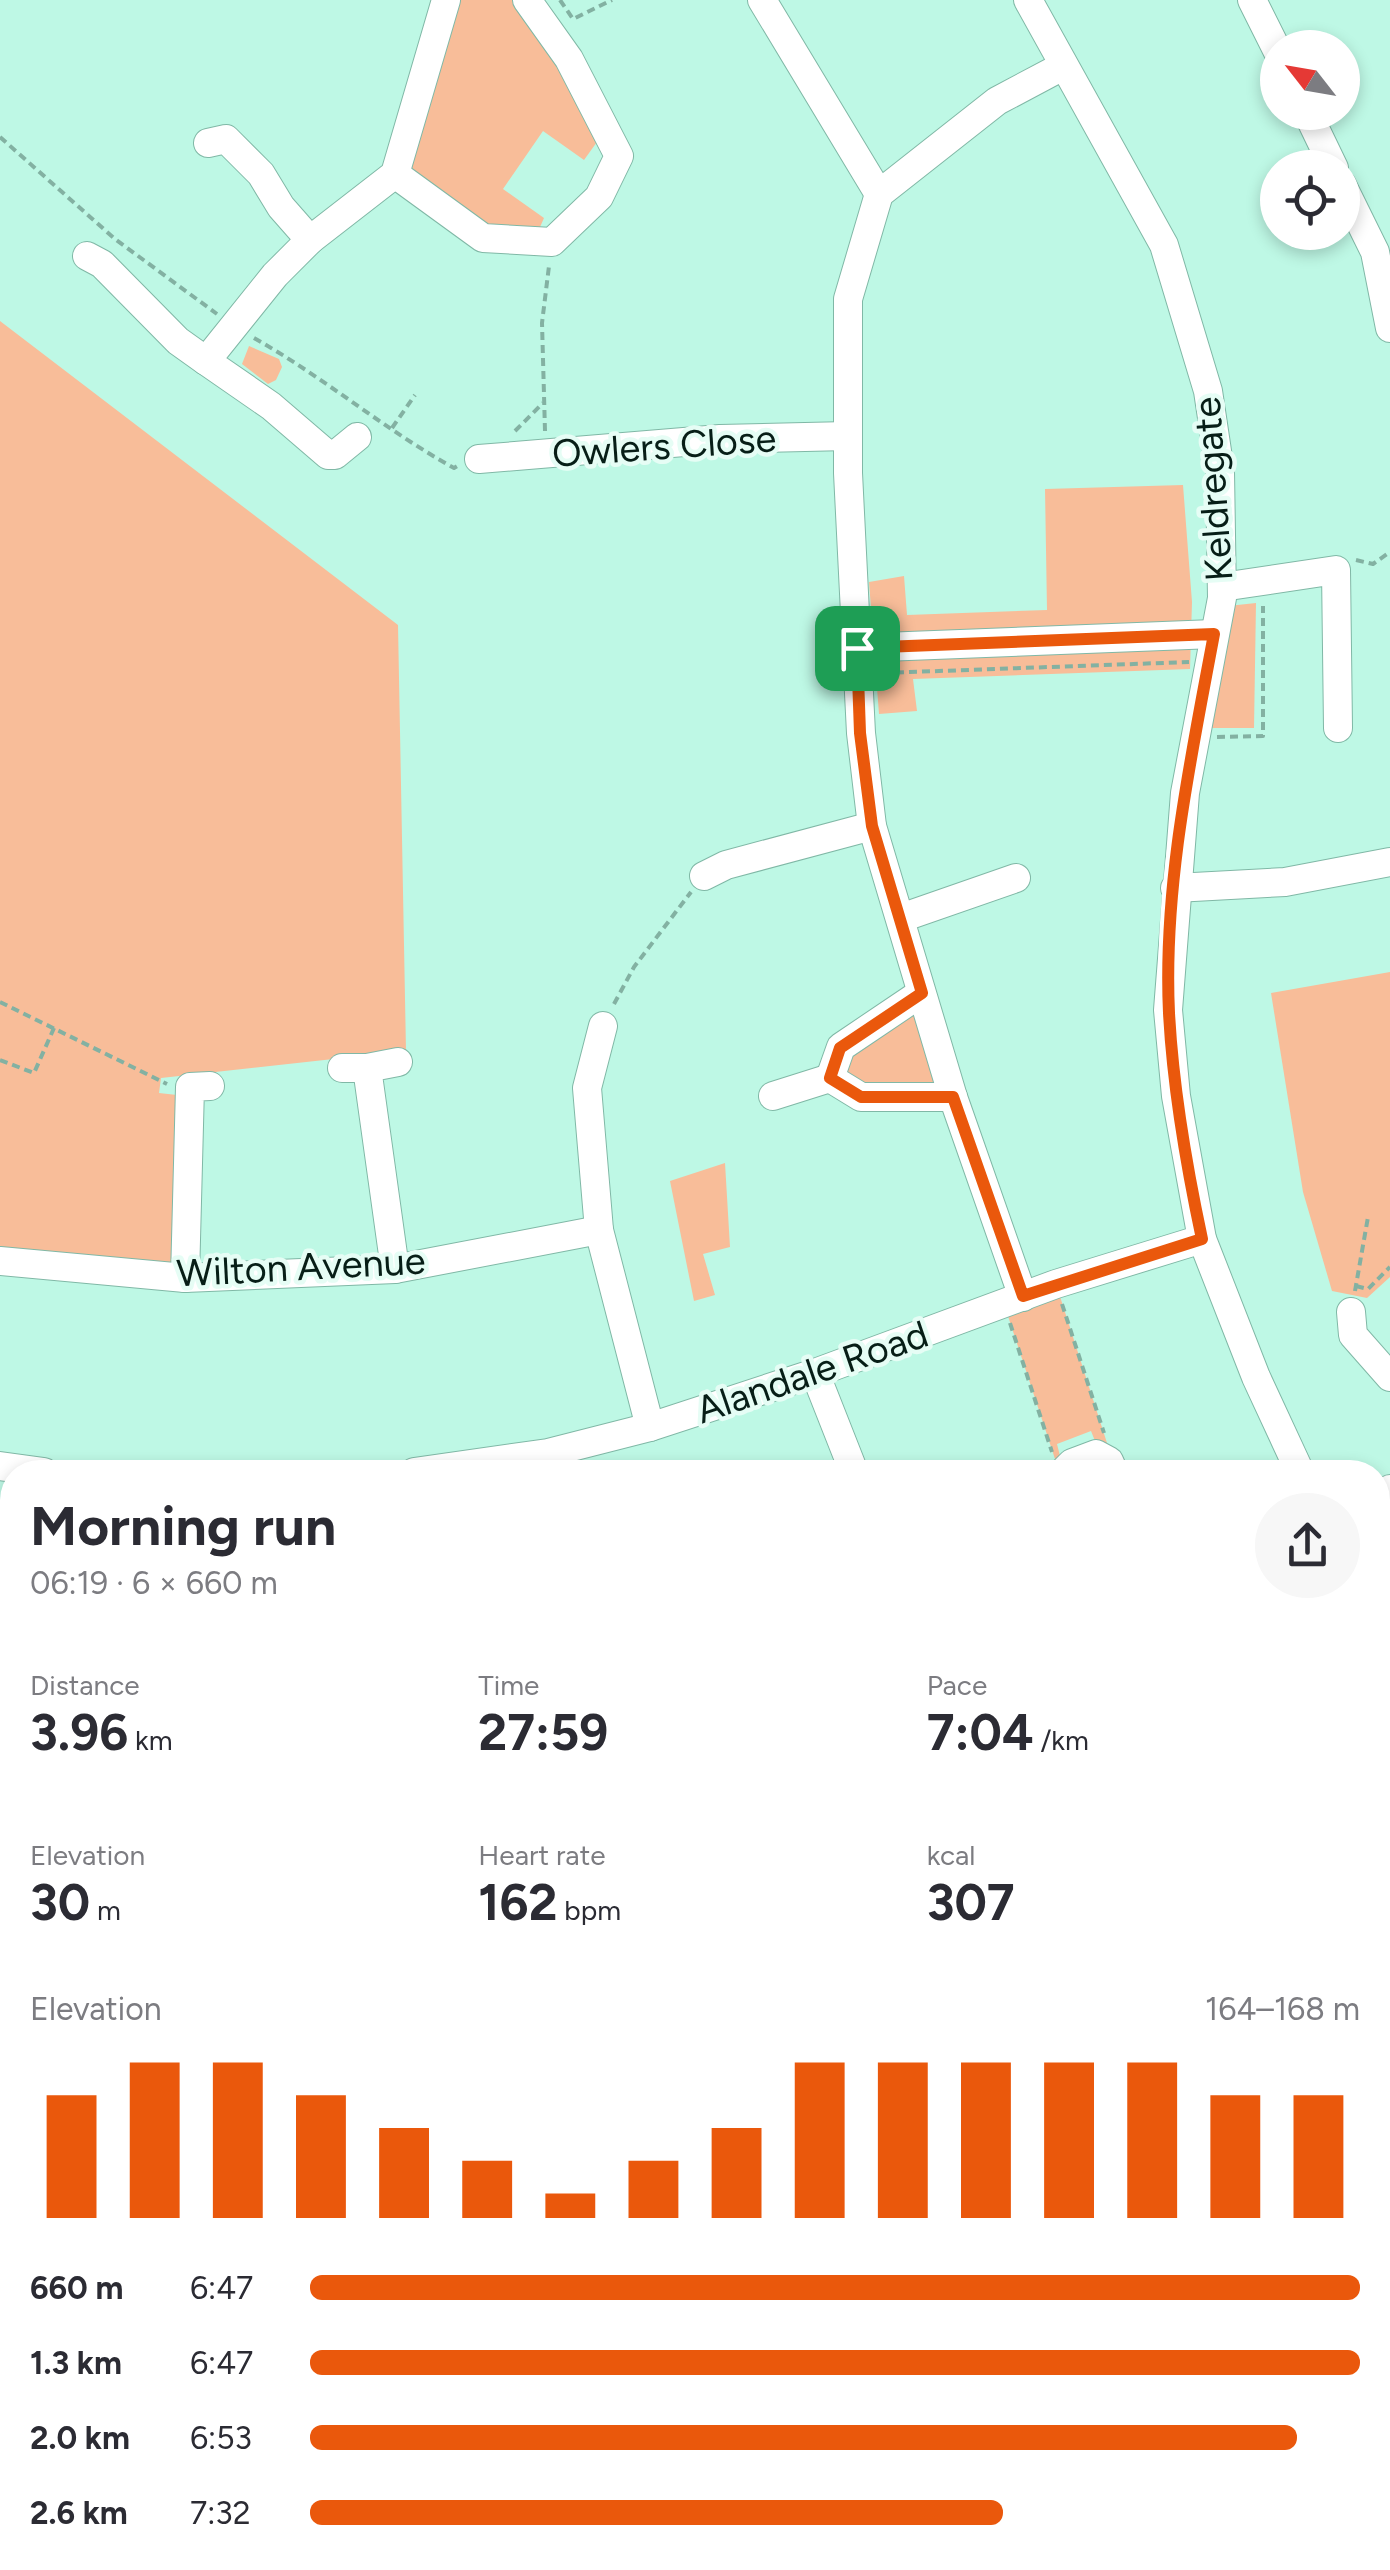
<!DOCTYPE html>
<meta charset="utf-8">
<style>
body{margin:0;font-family:Figtree,sans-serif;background:#f7f7f7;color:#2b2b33;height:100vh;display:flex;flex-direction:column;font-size:38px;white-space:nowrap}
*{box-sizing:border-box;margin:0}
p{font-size:32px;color:#7c7c81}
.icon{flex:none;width:55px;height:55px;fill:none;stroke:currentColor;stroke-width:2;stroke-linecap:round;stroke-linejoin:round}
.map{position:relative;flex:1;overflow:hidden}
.panel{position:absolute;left:0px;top:1460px;width:1390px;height:1110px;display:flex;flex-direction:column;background:#fff;border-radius:40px 40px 0 0;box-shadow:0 5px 15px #0003}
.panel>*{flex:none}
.needle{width:65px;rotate:301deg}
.buttons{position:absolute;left:1260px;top:30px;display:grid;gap:20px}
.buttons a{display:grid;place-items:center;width:100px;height:100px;border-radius:50%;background:#fff;box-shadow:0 5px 15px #0003;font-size:50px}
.pin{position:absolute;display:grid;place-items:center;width:85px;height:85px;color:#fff;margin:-42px;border-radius:20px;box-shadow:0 5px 15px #0006}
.round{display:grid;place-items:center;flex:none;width:105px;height:105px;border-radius:52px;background:#f7f7f7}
.summary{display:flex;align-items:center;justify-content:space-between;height:170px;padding:0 30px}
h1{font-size:55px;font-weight:700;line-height:75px}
.figures{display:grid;grid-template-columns:repeat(3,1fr);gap:15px;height:170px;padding:10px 30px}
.figures div{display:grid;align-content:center}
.figures b{font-size:50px;font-weight:700}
.figures small{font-size:28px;font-weight:400}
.figures p{font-size:28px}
.chart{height:280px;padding:20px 30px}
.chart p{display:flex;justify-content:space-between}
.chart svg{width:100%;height:180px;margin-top:10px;stroke:#ea580c;stroke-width:6}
ul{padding:0 30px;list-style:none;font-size:32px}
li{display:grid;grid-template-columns:160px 120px 1fr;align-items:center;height:75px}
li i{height:25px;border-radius:12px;background:#ea580c}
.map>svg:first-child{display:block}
.green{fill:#f8bd99}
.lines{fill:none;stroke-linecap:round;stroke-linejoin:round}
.stream{stroke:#c7bbfb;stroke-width:6}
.minor-casing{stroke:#80b8a6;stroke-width:30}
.path{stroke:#83b1a2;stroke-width:4;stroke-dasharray:8 5;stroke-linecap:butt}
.minor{stroke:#fff;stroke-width:28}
.route-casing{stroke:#fff;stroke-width:20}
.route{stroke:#ea580c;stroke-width:12}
.labels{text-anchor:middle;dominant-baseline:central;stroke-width:9;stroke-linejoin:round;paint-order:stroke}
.street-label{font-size:38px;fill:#071e17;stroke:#e6fdf5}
</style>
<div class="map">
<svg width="1390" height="2570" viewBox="0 0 1390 2570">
<rect width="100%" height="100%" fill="#bef8e5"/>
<!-- green -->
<g class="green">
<path d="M431 0H517L602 135 584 160 543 131 503 189 544 218 529 252 386 177Z"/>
<path d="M0 321 398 625 406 1051 161 1078 159 1093 177 1095 172 1267 0 1249Z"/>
<path d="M249 346 279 359 282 367 276 380 268 384 242 364Z"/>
<path d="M1183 485 1192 602 1190 669 913 679 917 711 879 714 869 582 904 576 907 615 1047 610 1045 489Z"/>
<path d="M1256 603 1254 728H1204L1228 606Z"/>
<path d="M1390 972V1277L1367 1298 1332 1291 1303 1192 1271 993Z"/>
<path d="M921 993 953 1097 877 1099 832 1062Z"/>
<path d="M725 1163 730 1247 703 1254 715 1295 694 1301 670 1181Z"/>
<path d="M1056 1284 1107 1443 1097 1446 1091 1431 1057 1444 1061 1460 1056 1462 1004 1304Z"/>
<path d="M12 1817V2384L0 2388V1865Z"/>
<path d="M1378 1876H1390V2286L1378 2306Z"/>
<path d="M611 2558H1242L1240 2570H620Z"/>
</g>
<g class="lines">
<!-- stream -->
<g class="stream">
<path d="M1378 2288 1390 2269"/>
<path d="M1229 2570 1231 2558"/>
</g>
<defs>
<g id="minor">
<path d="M762 0 879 194"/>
<path d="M1028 0 1164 245 1208 391 1220 471 1222 598 1185 793 1168 1010 1176 1096 1202 1239 1256 1377 1300 1472"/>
<path d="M1252 0 1278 52"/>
<path d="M1307 112 1334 168"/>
<path d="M208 143 226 139 261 174 281 207 310 240"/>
<path d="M395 174 483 238 552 242 599 197 619 156 569 59 527 0"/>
<path d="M1342 185 1375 252 1390 328"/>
<path d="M87 256 102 264 178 341 206 361"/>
<path d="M357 437 335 455H328L271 406 206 361 275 275 310 240 395 174 446 0"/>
<path d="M479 459 720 439 848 436"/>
<path d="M1222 587 1336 570 1338 728"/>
<path d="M857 648 1214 634"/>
<path d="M704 876 726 865 872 826"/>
<path d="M1175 888 1285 882 1390 862"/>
<path d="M901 918 1016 878"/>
<path d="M921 993 841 1047 830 1078 861 1097H953"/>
<path d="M603 1026 587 1088 599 1230 650 1427"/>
<path d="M342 1068H367"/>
<path d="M773 1096 830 1078"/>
<path d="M0 1261 185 1278 395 1269 599 1230"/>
<path d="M395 1269 367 1068 398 1062"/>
<path d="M185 1278 190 1087 210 1086"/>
<path d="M1023 1297 953 1097 872 826 861 733 848 473V299L879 194 997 101 1063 66"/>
<path d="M1351 1312 1353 1335 1390 1377"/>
<path d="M815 1373 854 1472"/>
<path d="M0 1466 44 1472"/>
<path d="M414 1472 548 1453 650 1427 815 1373 1056 1284 1202 1239"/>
<path d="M1063 1472 1072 1463 1096 1454 1109 1461 1114 1472"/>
<path d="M1378 1497 1390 1489"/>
<path d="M0 1652H12"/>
<path d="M1378 2482 1390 2489"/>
<path d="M401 2558 411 2570"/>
<path d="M525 2558 531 2567"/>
<path d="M1328 2563 1333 2566 1338 2558"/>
<path d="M0 2566 12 2525"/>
<path d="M362 2570 369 2558"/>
</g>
</defs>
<!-- minor casing -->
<use href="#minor" class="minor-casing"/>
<!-- path -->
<g class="path">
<path d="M560 0 573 19 612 0"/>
<path d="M0 137 115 239 217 314"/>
<path d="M254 338C325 378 385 430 454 468L459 465"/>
<path d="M392 428 415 395"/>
<path d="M515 431 543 403"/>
<path d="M545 431 542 323 549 266"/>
<path d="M1356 560 1373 564 1390 552"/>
<path d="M883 673 1189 662"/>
<path d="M1217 737 1263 736V606"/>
<path d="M0 1002 167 1084"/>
<path d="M614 1004 634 967 691 892"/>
<path d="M0 1060 34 1073 54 1028"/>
<path d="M1356 1286 1368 1289 1390 1267"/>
<path d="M1355 1291 1368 1217"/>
<path d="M1062 1304 1104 1433"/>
<path d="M1010 1323 1052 1452"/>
<path d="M1378 1872 1390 1875"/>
<path d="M0 1968 12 1951"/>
<path d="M0 2091 12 2092"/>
<path d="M1378 2254 1390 2239"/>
<path d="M0 2284 12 2294"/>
<path d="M671 2558 684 2570"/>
<path d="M910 2558 912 2570"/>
<path d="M1192 2558 1195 2570"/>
<path d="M624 2570 625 2558"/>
<path d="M999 2570 1008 2558"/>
<path d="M1214 2570 1218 2558"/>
</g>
<!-- minor -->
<use href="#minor" class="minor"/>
</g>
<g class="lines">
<defs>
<path id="route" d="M1214 634C1191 758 1163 886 1169 1013 1173 1089 1186 1164 1202 1239L1023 1296 953 1097H861L830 1078 840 1048 922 993 872 826 860 733 857 648Z"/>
</defs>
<!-- route casing -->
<use href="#route" class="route-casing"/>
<!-- route -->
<use href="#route" class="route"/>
</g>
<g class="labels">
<!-- street labels -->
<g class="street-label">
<text transform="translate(664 446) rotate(-4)">Owlers Close</text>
<text transform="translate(1213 489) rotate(-94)">Keldregate</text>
<text transform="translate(301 1267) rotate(-3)">Wilton Avenue</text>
<text transform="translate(812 1372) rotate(-19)">Alandale Road</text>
</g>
</g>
</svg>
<div class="buttons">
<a><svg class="needle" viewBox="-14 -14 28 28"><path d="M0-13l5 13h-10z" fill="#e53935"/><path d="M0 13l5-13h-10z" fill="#7c7c81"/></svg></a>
<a><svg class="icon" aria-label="locate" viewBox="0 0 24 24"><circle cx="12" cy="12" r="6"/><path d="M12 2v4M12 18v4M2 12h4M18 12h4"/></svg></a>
</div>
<div class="pin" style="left:857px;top:648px;background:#1e9e55"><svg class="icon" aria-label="arrive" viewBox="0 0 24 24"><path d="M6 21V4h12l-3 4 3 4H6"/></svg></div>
<section class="panel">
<div class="summary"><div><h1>Morning run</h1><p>06:19 · 6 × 660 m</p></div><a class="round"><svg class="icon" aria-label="share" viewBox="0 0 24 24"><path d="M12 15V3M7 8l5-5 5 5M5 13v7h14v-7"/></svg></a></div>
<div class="figures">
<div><p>Distance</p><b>3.96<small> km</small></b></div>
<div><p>Time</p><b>27:59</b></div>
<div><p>Pace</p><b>7:04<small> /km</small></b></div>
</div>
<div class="figures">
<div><p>Elevation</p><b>30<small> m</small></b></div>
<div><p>Heart rate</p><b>162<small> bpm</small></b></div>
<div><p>kcal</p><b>307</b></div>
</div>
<div class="chart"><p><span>Elevation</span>164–168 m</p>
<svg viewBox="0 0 160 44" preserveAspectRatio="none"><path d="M5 44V14M15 44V6M25 44V6M35 44V14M45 44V22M55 44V30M65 44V38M75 44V30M85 44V22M95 44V6M105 44V6M115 44V6M125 44V6M135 44V6M145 44V14M155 44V14"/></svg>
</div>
<ul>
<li><b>660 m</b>6:47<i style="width:100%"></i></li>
<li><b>1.3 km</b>6:47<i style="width:100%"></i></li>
<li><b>2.0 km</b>6:53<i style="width:94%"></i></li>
<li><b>2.6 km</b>7:32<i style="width:66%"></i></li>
</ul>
</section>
</div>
